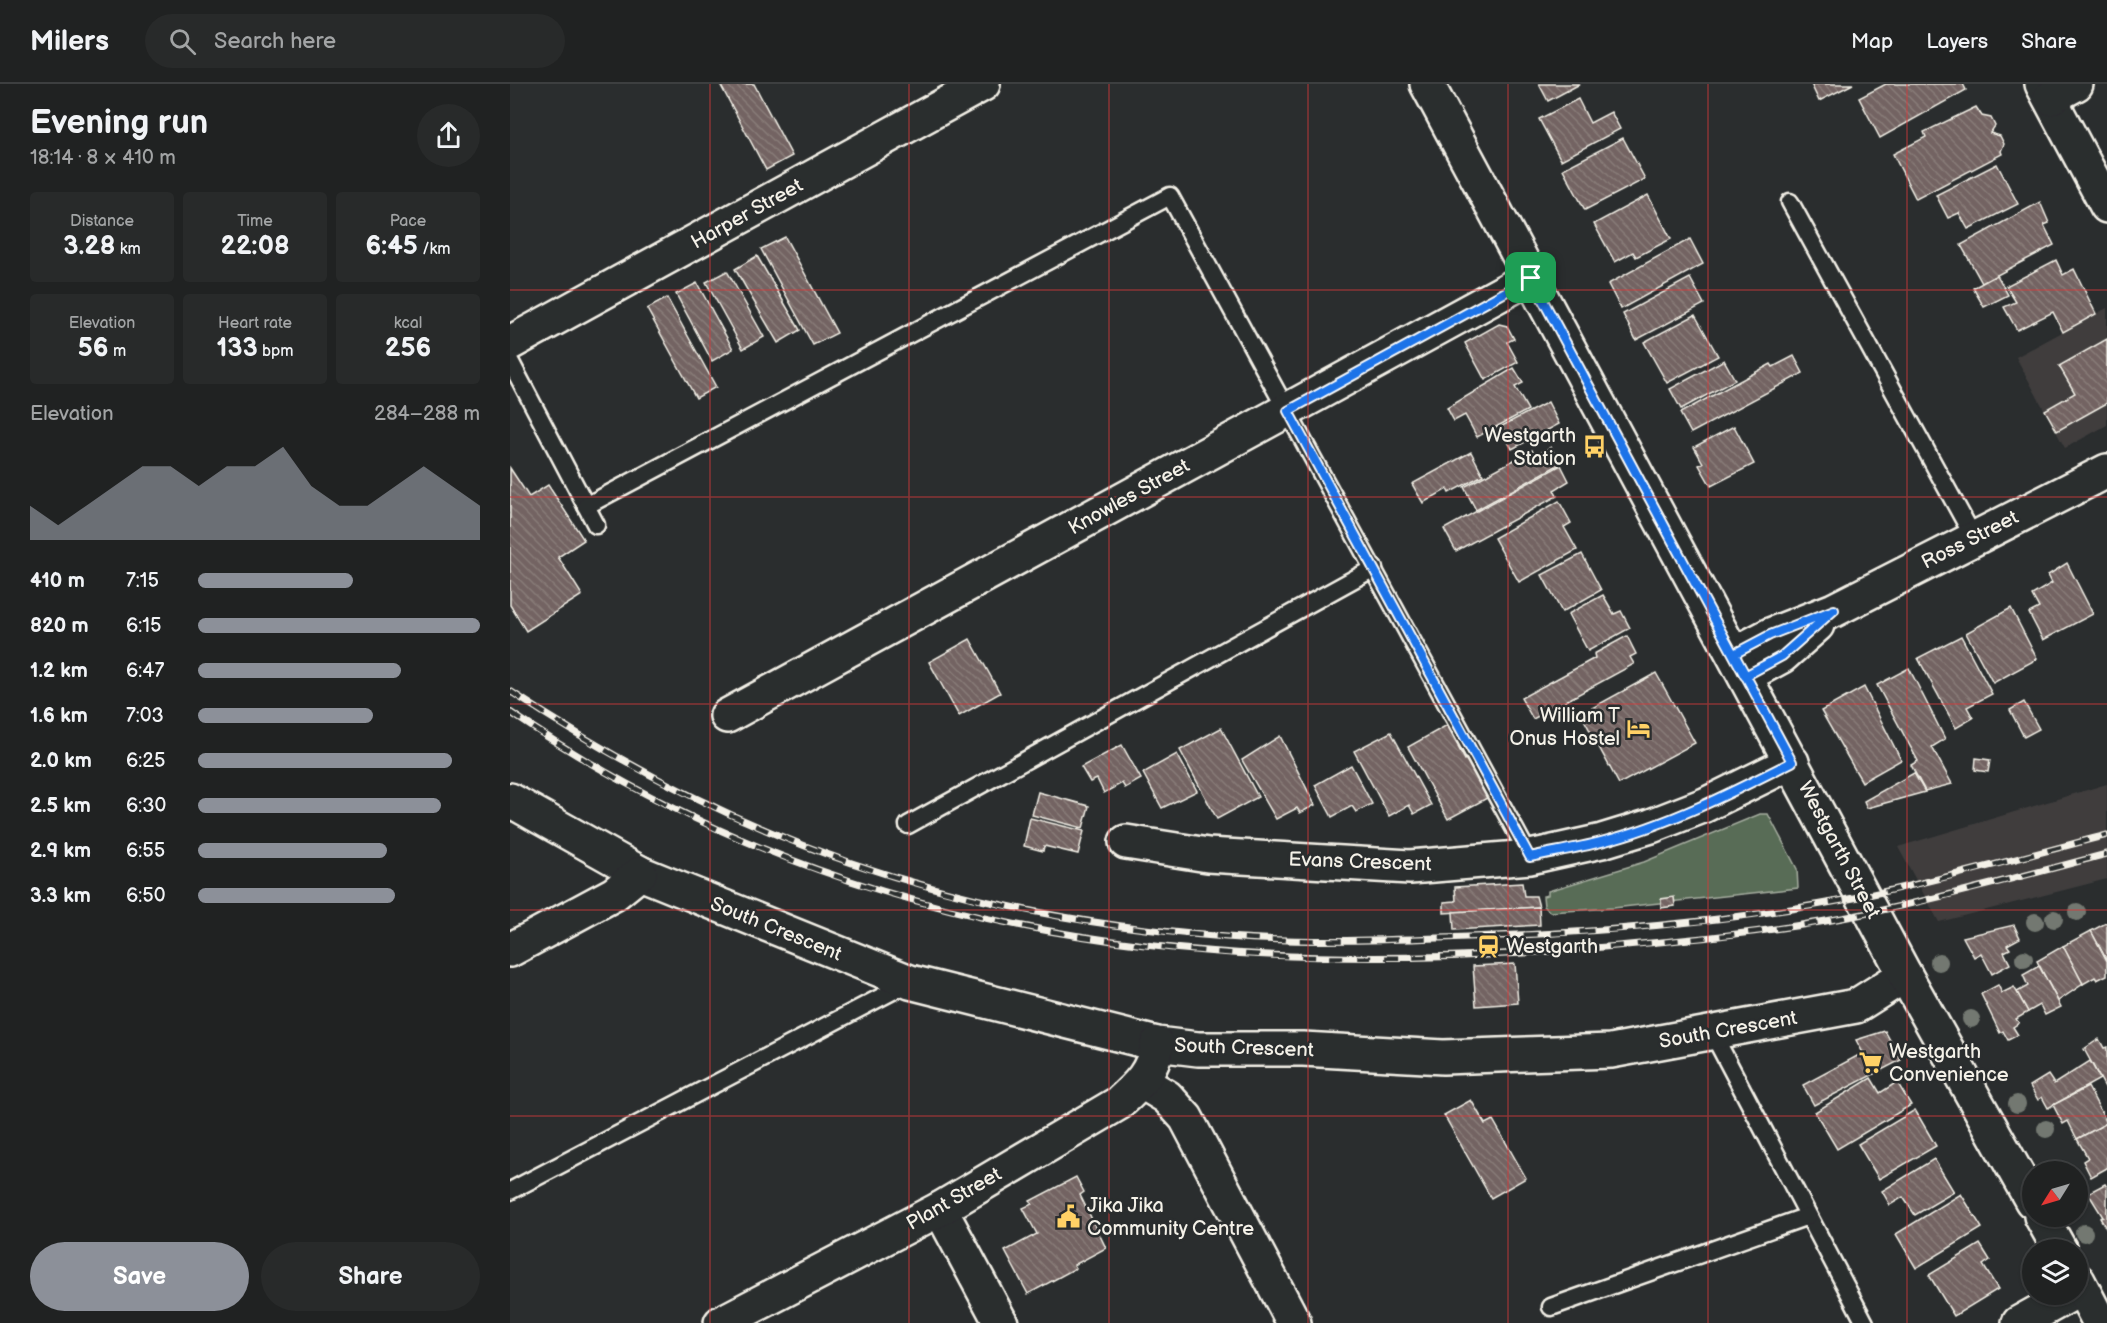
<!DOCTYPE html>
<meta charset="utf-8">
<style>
body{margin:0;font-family:"Balsamiq Sans",sans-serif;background:#282a2a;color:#f1f3f6;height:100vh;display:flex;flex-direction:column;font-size:22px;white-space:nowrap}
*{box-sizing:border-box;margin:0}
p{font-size:20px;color:#a2a4a5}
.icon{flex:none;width:33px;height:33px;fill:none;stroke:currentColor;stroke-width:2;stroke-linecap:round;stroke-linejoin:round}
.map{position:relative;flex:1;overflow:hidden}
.drawer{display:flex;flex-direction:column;background:#202222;width:510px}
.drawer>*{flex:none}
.needle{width:39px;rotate:233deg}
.fabs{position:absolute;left:1512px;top:1077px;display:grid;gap:12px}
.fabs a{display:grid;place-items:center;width:66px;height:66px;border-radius:50%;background:#202222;box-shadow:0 2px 4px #0004,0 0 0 2px #3d3f40;font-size:30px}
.pin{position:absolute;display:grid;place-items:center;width:51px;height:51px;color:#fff;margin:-26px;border-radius:12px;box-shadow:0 3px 9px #0006}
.round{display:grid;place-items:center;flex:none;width:63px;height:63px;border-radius:32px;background:#282a2a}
.overview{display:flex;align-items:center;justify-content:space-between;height:102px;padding:0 30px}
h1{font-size:33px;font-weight:600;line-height:45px}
.stats{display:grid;grid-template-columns:repeat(3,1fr);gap:9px;height:102px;padding:6px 30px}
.stats div{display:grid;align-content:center;border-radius:6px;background:#282a2a;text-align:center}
.stats b{font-size:26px;font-weight:600}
.stats small{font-size:16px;font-weight:400}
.stats p{font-size:16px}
.chart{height:168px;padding:12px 30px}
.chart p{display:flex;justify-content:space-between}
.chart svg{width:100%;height:108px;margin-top:6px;fill:#8c9099;opacity:.7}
.cta{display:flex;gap:12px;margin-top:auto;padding:12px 30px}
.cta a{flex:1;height:69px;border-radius:36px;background:#8c9099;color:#fff;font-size:24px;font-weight:600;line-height:69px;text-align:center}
.cta a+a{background:#282a2a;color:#f1f3f6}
ul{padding:0 30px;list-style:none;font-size:20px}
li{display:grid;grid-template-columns:96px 72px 1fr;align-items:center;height:45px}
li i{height:15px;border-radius:8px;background:#8c9099}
header{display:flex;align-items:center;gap:36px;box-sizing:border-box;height:84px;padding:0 30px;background:#202222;border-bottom:2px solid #3d3f40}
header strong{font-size:28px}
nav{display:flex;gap:33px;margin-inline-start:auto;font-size:21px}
.search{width:420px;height:54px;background:#282a2a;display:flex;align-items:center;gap:15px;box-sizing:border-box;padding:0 21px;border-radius:33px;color:#a2a4a5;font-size:22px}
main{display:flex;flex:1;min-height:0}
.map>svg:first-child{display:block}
.built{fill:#403e3e}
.grass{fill:#596c57;stroke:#a6aea0;stroke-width:1.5}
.building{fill:url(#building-back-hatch);stroke:#f4f1e8;stroke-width:1.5}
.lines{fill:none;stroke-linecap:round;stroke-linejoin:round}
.lane-casing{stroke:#f4f1e8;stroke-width:21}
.street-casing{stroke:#f4f1e8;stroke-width:38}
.secondary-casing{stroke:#f4f1e8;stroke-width:38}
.lane{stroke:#2a2d2e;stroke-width:16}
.street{stroke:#2a2d2e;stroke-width:33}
.secondary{stroke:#2a2d2e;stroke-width:33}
.rail-casing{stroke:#f4f1e8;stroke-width:7}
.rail{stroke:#2a2d2e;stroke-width:4.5;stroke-dasharray:14;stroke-linecap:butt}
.tree{fill:#737871}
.route-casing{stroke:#fff;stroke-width:12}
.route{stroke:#1a73e8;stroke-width:8}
.grid{fill:none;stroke:#d93c3b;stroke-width:1.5;stroke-opacity:0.55}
.labels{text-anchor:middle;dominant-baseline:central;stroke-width:5;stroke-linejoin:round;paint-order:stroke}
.street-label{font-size:20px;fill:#f4f1e8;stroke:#2a2d2e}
.poi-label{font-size:20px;fill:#f4f1e8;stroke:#2a2d2e;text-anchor:start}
</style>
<header>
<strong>Milers</strong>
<div class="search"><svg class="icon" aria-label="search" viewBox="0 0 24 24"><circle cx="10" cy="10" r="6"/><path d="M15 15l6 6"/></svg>Search here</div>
<nav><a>Map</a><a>Layers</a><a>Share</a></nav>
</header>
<main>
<section class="drawer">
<div class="overview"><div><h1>Evening run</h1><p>18:14 · 8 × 410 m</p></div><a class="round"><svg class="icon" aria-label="share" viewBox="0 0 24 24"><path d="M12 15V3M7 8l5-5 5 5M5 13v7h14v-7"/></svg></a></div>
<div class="stats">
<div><p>Distance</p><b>3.28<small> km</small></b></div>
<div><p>Time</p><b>22:08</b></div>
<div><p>Pace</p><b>6:45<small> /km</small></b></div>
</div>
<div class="stats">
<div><p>Elevation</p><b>56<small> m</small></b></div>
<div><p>Heart rate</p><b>133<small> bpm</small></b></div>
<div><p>kcal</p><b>256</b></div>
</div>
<div class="chart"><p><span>Elevation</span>284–288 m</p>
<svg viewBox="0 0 160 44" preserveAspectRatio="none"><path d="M0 44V30L10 38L20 30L30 22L40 14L50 14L60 22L70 14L80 14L90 6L100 22L110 30L120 30L130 22L140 14L150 22L160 30V44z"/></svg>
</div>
<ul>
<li><b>410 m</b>7:15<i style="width:55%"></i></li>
<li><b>820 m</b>6:15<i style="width:100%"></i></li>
<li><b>1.2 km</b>6:47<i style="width:72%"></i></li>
<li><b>1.6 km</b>7:03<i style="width:62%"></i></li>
<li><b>2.0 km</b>6:25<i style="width:90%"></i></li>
<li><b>2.5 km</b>6:30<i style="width:86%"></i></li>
<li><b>2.9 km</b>6:55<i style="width:67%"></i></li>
<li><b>3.3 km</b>6:50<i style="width:70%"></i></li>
</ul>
<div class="cta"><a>Save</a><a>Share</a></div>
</section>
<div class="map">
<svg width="1597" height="1239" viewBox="0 0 1597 1239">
<defs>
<pattern id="building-back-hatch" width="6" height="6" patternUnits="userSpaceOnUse" patternTransform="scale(1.5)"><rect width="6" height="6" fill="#736462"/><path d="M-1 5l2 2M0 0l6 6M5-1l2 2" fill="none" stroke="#887b78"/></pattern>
</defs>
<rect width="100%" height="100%" fill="#2a2d2e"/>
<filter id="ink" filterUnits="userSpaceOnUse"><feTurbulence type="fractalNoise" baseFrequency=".0167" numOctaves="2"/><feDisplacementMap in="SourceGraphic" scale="12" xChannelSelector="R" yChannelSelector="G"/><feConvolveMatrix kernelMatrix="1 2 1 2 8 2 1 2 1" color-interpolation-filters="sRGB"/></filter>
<g filter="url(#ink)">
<!-- built -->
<g class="built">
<path d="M1597 224V341L1555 364 1506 273Z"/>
<path d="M1597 700V795L1429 838 1388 763Z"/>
</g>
<!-- grass -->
<path class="grass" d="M1250 730H1258L1287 785 1288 804 1103 824 1040 828 1034 822 1033 812 1038 811V807L1134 778Z"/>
<!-- building -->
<g class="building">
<path d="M210 0H244L282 72 256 86Z"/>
<path d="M1029 0H1070L1038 17Z"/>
<path d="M1301 0H1343L1309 17Z"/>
<path d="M1376 0H1453L1456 6 1370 54 1349 14Z"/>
<path d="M1068 15 1080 39 1101 28 1110 45 1051 76 1029 35Z"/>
<path d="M1466 23 1472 32 1481 34 1485 42 1480 49 1490 52 1494 60 1491 67 1492 70 1406 115 1383 70 1416 53 1414 48Z"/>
<path d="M1113 54 1135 95 1075 126 1053 85Z"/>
<path d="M1487 80 1508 120 1458 145 1449 129 1438 134 1426 111Z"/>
<path d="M1138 111 1161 155 1126 173 1123 168 1105 178 1084 140Z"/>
<path d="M1530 118 1539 139 1534 141 1544 161 1472 199 1451 161Z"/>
<path d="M275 153 327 249 303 261 251 165Z"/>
<path d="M1180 155 1193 180 1111 225 1098 200Z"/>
<path d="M247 172 290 246 268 259 225 185Z"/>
<path d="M1546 176 1553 191 1564 185 1586 230 1553 248 1543 228 1507 246 1494 223 1506 218 1496 202Z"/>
<path d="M217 187 254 253 233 265 196 198Z"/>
<path d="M1487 191 1498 211 1474 223 1463 204Z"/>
<path d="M1180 194 1194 220 1126 256 1113 230Z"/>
<path d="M187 199 223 265 202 277 166 210Z"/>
<path d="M157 214 206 303 186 314 137 225Z"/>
<path d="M1185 231 1208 272 1157 299 1134 258Z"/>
<path d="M989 240 997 242 1004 255 997 258 1008 278 975 296 955 259Z"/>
<path d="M1597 255V319L1547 347 1535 326 1565 309 1549 282Z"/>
<path d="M1284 272 1293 289 1181 349 1170 329 1261 280 1263 283Z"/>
<path d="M1214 276 1225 296 1171 325 1160 305Z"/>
<path d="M1004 284 1013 299 1005 303 1018 326 967 353 955 331 944 337 937 324Z"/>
<path d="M1038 318 1049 340 1002 365 990 343Z"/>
<path d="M1224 342 1244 380 1201 402 1189 381 1193 379 1184 363Z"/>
<path d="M1041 363 1050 380 966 426 954 403 1022 366 1025 372Z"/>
<path d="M961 368 973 391 939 409 937 405 913 419 902 400Z"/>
<path d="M1051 381 1059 397 1044 406 1047 412 946 467 934 445Z"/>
<path d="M0 384 19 413 38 401 74 456 48 473 72 511 16 547 0 521Z"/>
<path d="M1049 417 1061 439 1054 443 1067 466 1009 498 984 454Z"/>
<path d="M1072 470 1091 506 1052 528 1032 491Z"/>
<path d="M1557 479 1583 530 1533 556 1519 529 1529 524 1522 511 1542 499 1538 491Z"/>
<path d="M1093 511 1104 530 1111 527 1120 544 1078 567 1058 530Z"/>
<path d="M1501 524 1527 575 1483 599 1456 549Z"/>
<path d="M1117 552 1126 570 1120 573 1124 580 1023 635 1011 614 1085 574 1084 570Z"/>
<path d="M1451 552 1482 610 1457 623 1463 634 1446 644 1408 574Z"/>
<path d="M460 555 490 609 449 632 419 578Z"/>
<path d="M1399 584 1435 655 1422 663 1442 700 1415 707 1401 681 1408 677 1367 601Z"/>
<path d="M1146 589 1185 659 1109 700 1071 630Z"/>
<path d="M1354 603 1391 676 1352 698 1311 627Z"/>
<path d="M1514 618 1529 645 1514 653 1500 626Z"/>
<path d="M939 640 951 662 948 663 955 676 958 674 979 713 938 735 898 663Z"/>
<path d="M711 644 748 713 707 735 670 666Z"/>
<path d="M881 648 921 721 904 730 899 721 879 732 844 667Z"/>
<path d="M770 652 805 721 790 729 787 724 766 735 732 676Z"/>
<path d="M612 661 631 695 615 704 612 699 594 709 587 695 580 698 571 683Z"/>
<path d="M667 670 687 707 652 724 633 689Z"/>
<path d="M1466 674 1480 676 1478 688 1465 686Z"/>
<path d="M841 681 862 720 846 728 842 722 822 733 805 701Z"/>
<path d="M1404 689 1415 708 1357 724 1354 717Z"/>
<path d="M528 708 579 722 573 744 522 731Z"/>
<path d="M520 734 574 747 568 770 534 762 533 767 514 762Z"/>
<path d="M1012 799 1014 812H1026L1029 823 934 829V818L946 817 945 803Z"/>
<path d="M1164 813 1165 822 1151 824V815Z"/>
<path d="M1029 823 1030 841 944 846 943 828Z"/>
<path d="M1596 839 1597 841V877L1581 847Z"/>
<path d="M1504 841 1510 854 1497 861 1500 865 1494 868 1500 880 1482 890 1471 869 1464 873 1453 853Z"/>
<path d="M1581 847 1597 877V891L1587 896 1585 893 1573 900 1553 862Z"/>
<path d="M1553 862 1573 900 1548 917 1527 877Z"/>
<path d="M1005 880 1008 919 966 922 963 882Z"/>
<path d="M1529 882 1551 923 1535 931 1530 921 1518 928 1507 908 1518 902 1513 891Z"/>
<path d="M1488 901 1492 909 1504 903 1518 928 1506 935 1509 939 1503 943 1508 951 1498 956 1493 947 1490 949 1471 910Z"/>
<path d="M1375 947 1391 976 1304 1021 1293 1001 1353 969 1346 956Z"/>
<path d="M1589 955 1594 964 1597 963V1007L1574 965Z"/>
<path d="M1580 977 1590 995 1538 1024 1532 1013 1528 1016 1520 1002 1538 991 1544 1000Z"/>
<path d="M1361 994 1370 1009 1387 998 1401 1021 1327 1065 1305 1028Z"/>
<path d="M1578 1003 1597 1039 1567 1055 1558 1037 1553 1040 1543 1021Z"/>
<path d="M961 1016 975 1040 983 1036 1016 1094 981 1114 934 1031Z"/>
<path d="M1405 1026 1426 1062 1369 1095 1348 1060Z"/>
<path d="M1597 1039V1084L1581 1093 1573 1077 1578 1074 1567 1055Z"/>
<path d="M1424 1075 1444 1108 1405 1131 1393 1113 1380 1121 1372 1107Z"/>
<path d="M566 1093 574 1108 570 1111 596 1164 564 1181 566 1184 518 1210 495 1167 527 1150 513 1124 522 1120 520 1117Z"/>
<path d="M1595 1100 1597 1103V1146L1590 1134 1593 1133 1578 1109Z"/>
<path d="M1451 1110 1472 1144 1406 1184 1386 1150Z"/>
<path d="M1470 1160 1480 1176 1473 1181 1488 1205 1444 1232 1419 1191Z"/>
</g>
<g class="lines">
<defs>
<g id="lane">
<path d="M1280 118 1464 454"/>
<path d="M0 277 86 441"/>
<path d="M76 422 660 112 1020 773"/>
<path d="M398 741 864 484"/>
<path d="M1202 948 1355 1239"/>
<path d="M0 1107 400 898"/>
<path d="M1041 1223 1298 1132"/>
</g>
<g id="street">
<path d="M1532 0 1597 122"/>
<path d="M1540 14 1566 0"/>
<path d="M0 259 473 0"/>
<path d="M1224 570 1260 551 1324 526 1597 387"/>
<path d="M1235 592 1272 572 1307 541"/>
<path d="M217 632 1021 193"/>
<path d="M0 716 130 789 400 898 647 960 688 965H793L933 973 1101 967 1346 922 1395 891"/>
<path d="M616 758 698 771 900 783 1020 773 1092 757 1141 742 1195 721 1282 678"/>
<path d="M0 866 104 810 130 789"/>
<path d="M632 998 657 1013 676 1034 784 1239"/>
<path d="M430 1125 491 1239"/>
<path d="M211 1239 430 1125 609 1019C629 1001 643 988 647 960"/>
<path d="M1509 1239 1561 1210"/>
</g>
<g id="secondary">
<path d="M917 0 1395 891 1522 1117"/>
<path d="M1531 1132 1550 1166"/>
<path d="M1568 1197 1590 1239"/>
</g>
</defs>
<!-- lane casing -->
<use href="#lane" class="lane-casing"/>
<!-- street casing -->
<use href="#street" class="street-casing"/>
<!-- secondary casing -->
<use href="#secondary" class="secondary-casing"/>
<!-- lane -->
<use href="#lane" class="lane"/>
<!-- street -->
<use href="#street" class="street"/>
<!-- secondary -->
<use href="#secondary" class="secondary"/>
<defs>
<g id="rail">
<path d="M0 607C226 757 445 833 716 853 796 859 877 856 957 853 1090 849 1224 838 1354 812 1436 795 1516 772 1597 751"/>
<path d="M0 628C323 849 675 895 1057 866 1159 858 1263 849 1363 828 1441 812 1519 790 1597 770"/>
</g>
</defs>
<!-- rail casing -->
<use href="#rail" class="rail-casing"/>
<!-- rail -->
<use href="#rail" class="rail"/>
</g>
<!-- trees -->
<g class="tree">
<circle cx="1567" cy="828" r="9"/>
<circle cx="1544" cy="835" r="9"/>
<circle cx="1525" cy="838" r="9"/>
<circle cx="1514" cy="875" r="9"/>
<circle cx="1429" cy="878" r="9"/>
<circle cx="1461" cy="935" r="9"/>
<circle cx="1507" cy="1020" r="9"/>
<circle cx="1536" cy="1045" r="9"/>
<circle cx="1574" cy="1149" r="9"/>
</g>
</g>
<g class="lines" filter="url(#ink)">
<defs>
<path id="route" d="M1021 194 1235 592 1272 572 1324 526 1260 551 1224 570 1282 678C1221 709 1158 741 1091 758 1068 764 1043 768 1020 773L778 327 1021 194"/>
</defs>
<!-- route casing -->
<use href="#route" class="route-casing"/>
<!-- route -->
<use href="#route" class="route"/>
</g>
<!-- grid -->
<path class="grid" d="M200 0V1239M399 0V1239M599 0V1239M798 0V1239M998 0V1239M1198 0V1239M1397 0V1239M0 206H1597M0 413H1597M0 620H1597M0 826H1597M0 1032H1597"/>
<!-- icons -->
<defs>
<symbol id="bus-bare" viewBox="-9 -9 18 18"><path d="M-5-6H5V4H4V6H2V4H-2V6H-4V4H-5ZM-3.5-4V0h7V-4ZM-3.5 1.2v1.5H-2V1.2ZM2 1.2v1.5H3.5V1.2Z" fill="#ffd166" stroke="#2a2d2e" stroke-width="2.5" paint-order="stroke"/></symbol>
<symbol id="hotel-bare" viewBox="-9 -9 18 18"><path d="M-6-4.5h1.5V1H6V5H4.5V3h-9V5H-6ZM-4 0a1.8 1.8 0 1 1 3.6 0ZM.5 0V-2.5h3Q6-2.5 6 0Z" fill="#ffd166" stroke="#2a2d2e" stroke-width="2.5" paint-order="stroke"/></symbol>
<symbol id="station-bare" viewBox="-9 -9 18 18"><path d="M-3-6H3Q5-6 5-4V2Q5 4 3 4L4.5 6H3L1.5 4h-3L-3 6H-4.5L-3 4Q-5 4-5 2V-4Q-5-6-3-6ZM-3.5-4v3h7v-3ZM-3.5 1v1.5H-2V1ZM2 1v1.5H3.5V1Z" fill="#ffd166" stroke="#2a2d2e" stroke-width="2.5" paint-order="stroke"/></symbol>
<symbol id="supermarket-bare" viewBox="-9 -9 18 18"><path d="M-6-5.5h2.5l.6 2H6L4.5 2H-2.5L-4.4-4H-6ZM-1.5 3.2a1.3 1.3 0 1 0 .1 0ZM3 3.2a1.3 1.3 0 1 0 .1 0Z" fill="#ffd166" stroke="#2a2d2e" stroke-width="2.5" paint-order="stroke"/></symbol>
<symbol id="civic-bare" viewBox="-9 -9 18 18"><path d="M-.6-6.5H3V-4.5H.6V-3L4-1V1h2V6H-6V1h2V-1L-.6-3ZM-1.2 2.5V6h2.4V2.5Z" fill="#ffd166" stroke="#2a2d2e" stroke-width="2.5" paint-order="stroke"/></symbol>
</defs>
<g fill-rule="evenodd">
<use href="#bus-bare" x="1068" y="346" width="33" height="33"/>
<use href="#hotel-bare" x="1112" y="628" width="33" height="33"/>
<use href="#station-bare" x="962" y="846" width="33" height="33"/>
<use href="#supermarket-bare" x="1344" y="962" width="33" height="33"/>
<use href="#civic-bare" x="542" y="1116" width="33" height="33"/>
</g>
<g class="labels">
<!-- street labels -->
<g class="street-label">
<text transform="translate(237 130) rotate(-29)">Harper Street</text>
<text transform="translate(619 413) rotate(-29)">Knowles Street</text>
<text transform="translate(1460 456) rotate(-27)">Ross Street</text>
<text transform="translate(1329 766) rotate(62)">Westgarth Street</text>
<text transform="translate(850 778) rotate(2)">Evans Crescent</text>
<text transform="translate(266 845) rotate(22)">South Crescent</text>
<text transform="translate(1218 946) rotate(-10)">South Crescent</text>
<text transform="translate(734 964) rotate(2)">South Crescent</text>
<text transform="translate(444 1115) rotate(-30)">Plant Street</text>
</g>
<!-- poi labels -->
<g class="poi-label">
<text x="1066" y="352" text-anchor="end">Westgarth<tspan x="1066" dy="23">Station</tspan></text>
<text x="1110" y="632" text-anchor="end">William T<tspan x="1110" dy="23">Onus Hostel</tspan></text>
<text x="996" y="863">Westgarth</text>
<text x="1379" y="968">Westgarth<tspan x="1379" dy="23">Convenience</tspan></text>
<text x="577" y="1122">Jika Jika<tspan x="577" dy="23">Community Centre</tspan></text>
</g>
</g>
</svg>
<div class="fabs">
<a><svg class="needle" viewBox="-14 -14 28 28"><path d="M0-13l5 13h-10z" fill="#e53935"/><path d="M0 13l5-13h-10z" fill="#a2a4a5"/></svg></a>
<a><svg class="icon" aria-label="layers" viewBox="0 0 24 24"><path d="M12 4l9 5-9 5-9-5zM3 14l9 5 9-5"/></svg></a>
</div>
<div class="pin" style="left:1021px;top:194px;background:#1e9e55"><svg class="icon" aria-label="arrive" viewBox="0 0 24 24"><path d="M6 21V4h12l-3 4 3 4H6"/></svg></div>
</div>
</main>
